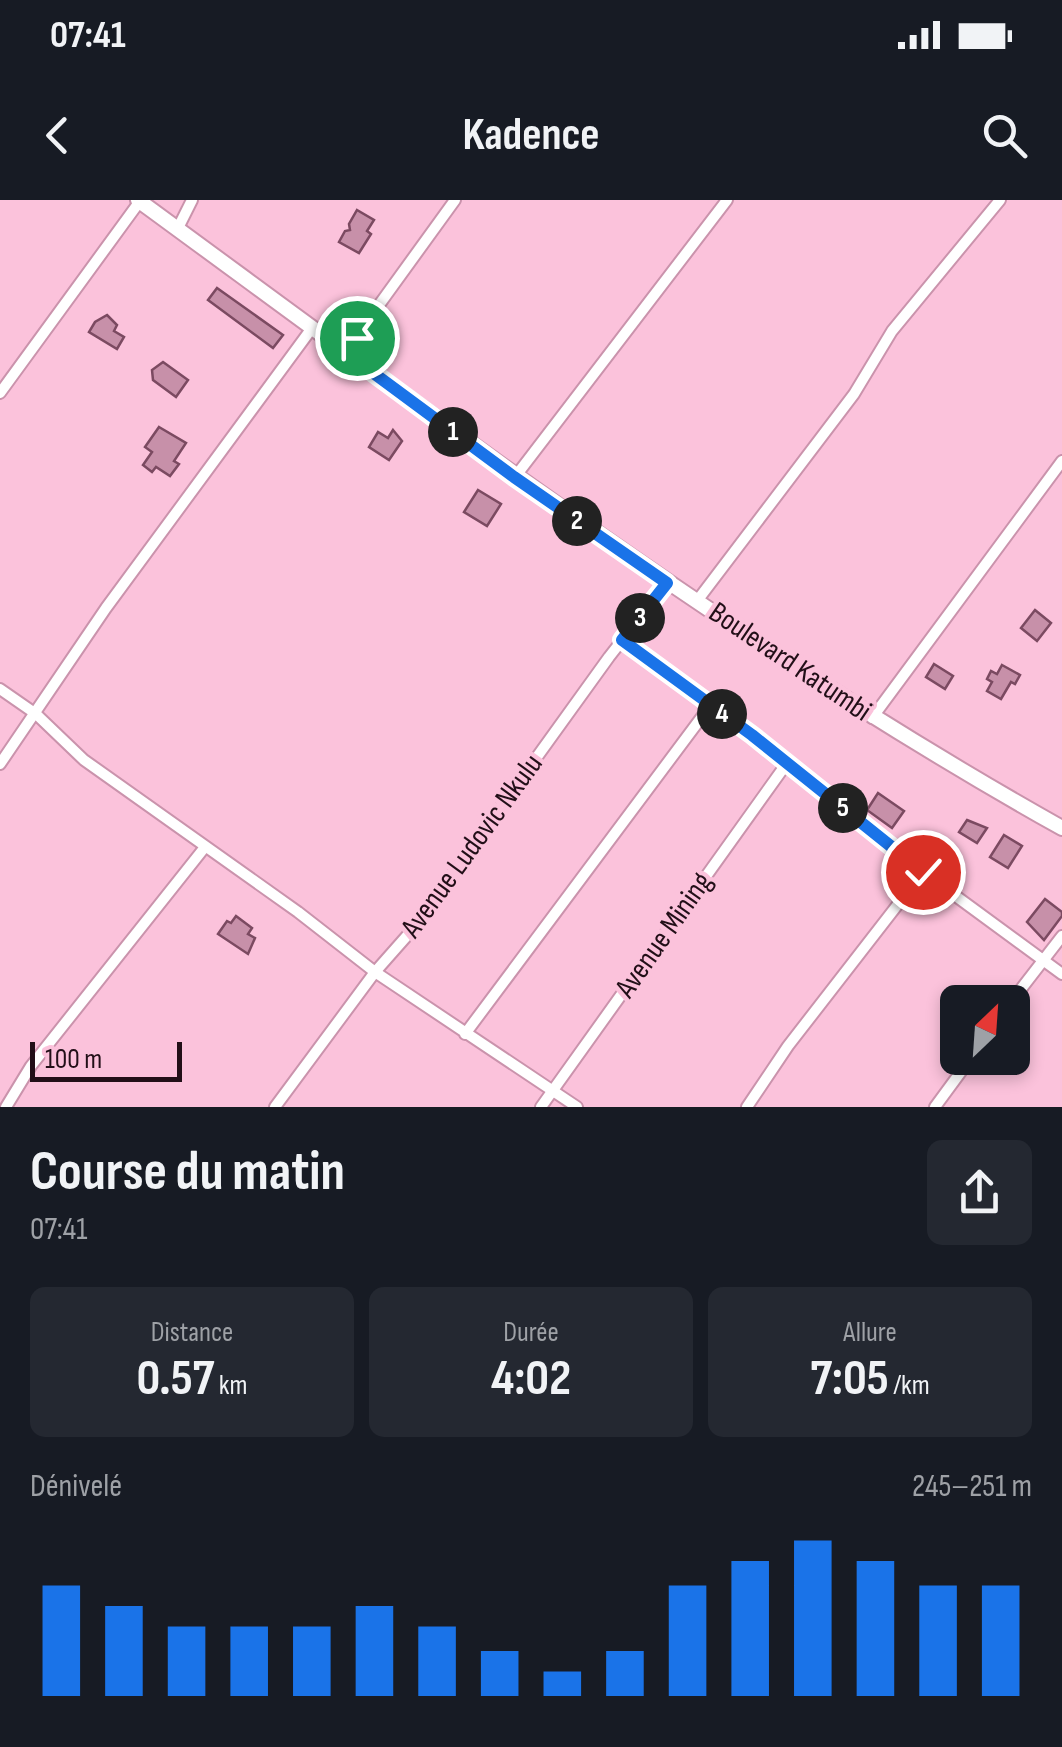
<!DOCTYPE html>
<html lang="fr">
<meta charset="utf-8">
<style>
body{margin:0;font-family:"Sofia Sans Condensed",sans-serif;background:#242831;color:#f1f3f6;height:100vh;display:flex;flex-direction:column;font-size:38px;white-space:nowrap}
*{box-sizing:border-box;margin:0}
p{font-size:32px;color:#9ea1a6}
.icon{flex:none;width:55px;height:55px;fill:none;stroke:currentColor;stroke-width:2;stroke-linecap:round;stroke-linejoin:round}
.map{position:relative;height:907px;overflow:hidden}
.drawer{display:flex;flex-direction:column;background:#171b24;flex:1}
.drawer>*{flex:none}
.needle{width:65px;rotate:25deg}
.controls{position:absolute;left:940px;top:785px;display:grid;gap:20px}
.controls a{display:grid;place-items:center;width:90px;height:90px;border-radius:15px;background:#171b24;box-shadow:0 5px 15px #0003;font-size:50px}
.scale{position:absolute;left:30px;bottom:25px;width:152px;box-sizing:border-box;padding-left:10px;border:5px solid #220f18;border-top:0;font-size:28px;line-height:35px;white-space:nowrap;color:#220f18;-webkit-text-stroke:8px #fbc2db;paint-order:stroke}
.pin{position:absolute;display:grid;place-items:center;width:85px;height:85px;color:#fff;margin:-42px;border:5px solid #fff;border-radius:50%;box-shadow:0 2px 10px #0007}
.km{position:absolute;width:50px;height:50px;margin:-25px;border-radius:50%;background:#222;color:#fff;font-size:28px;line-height:50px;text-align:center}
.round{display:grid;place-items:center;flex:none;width:105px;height:105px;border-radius:15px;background:#242831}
.overview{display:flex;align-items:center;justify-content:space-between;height:170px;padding:0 30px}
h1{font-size:55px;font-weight:700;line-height:75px}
.metrics{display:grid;grid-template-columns:repeat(3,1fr);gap:15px;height:170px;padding:10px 30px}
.metrics div{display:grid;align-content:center;border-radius:15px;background:#242831;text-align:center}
.metrics b{font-size:50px;font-weight:700}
.metrics small{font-size:28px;font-weight:400}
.metrics p{font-size:28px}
.chart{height:280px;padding:20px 30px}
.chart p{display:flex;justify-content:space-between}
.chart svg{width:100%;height:180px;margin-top:10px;stroke:#1a73e8;stroke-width:6}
.status{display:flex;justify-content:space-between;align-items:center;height:70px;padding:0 50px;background:#171b24;direction:ltr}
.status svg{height:28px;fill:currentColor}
header{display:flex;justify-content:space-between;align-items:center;height:130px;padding:0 30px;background:#171b24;font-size:45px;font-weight:700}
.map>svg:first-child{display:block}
.building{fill:#c790a9;stroke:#7b4a61;stroke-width:2.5}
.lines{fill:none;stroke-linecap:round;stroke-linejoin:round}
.street-casing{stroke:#ca93ac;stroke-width:14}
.secondary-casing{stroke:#ca93ac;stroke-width:18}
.street{stroke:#fff;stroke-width:10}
.secondary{stroke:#fff;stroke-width:14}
.route-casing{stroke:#fff;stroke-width:20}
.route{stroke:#1a73e8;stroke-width:12}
.labels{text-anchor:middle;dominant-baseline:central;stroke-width:9;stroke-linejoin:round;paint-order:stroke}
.street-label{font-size:30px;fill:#220f18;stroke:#fbc2db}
</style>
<div class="status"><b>07:41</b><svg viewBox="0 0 49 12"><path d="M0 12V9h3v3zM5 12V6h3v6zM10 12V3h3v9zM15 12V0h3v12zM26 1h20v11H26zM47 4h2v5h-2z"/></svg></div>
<header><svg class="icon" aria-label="back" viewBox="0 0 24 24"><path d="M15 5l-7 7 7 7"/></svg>Kadence<svg class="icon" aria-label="search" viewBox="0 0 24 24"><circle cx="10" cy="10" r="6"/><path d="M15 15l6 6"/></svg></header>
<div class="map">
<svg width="1062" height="907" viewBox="0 0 1062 907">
<rect width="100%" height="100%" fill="#fbc2db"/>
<!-- building -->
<g class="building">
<path d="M357 10 374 20 367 31 371 34 359 53 339 42 345 31 350 30 349 24Z"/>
<path d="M217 88 283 135 273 148 208 100Z"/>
<path d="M107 115 117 125 114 131 124 137 117 149 89 132 95 122Z"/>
<path d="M163 162 188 180 176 197 153 180 152 170Z"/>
<path d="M159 227 186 243 174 261 179 264 170 276 156 267 152 272 143 265 152 252 145 247Z"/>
<path d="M393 230 402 241 389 260 369 247 378 232 388 238Z"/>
<path d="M478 290 501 304 487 326 464 312Z"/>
<path d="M1035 410 1051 423 1037 441 1021 428Z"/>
<path d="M934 464 953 476 945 489 926 477Z"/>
<path d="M1002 465 1020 475 1015 484 1011 482 1001 499 987 491 992 482 987 479 991 471 997 474Z"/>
<path d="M878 593 904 611 892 628 867 610Z"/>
<path d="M967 620 987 628 977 643 959 632Z"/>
<path d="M1004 635 1022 646 1008 668 990 657Z"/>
<path d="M1045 699 1062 712V716L1044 740 1027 722Z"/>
<path d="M236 716 252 728 248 734 255 738 248 754 218 734 227 721 231 723Z"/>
</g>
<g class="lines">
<defs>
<g id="street">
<path d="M178 28 192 0"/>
<path d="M345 152 455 0"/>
<path d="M0 193 140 1"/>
<path d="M515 277 727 0"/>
<path d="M697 401 854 194 892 131 1000 0"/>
<path d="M622 440 752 535 923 672 1062 774"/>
<path d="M0 489 36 514 84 560 298 712 375 772 577 907"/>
<path d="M872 518 1062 261"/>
<path d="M0 564 106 408 312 128"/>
<path d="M1011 802 1062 736"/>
<path d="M465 834 710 506"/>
<path d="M6 907 31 866 205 647"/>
<path d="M275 907 375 772 413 729 609 457 667 383"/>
<path d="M541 907 787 563"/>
<path d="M747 907 788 846 923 672"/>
<path d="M935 907 971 858"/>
</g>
<path id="secondary" d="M138 0C440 221 735 445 1062 628"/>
</defs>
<!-- street casing -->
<use href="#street" class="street-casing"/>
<!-- secondary casing -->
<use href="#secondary" class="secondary-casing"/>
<!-- street -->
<use href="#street" class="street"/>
<!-- secondary -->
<use href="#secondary" class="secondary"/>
</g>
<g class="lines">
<defs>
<path id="route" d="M357 138 345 152 514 277 667 383 622 440 752 535 923 672"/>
</defs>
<!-- route casing -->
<use href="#route" class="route-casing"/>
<!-- route -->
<use href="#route" class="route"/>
</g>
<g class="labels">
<!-- street labels -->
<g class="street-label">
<text transform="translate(790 462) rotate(34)">Boulevard Katumbi</text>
<text transform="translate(472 646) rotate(-54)">Avenue Ludovic Nkulu</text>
<text transform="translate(664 735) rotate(-55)">Avenue Mining</text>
</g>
</g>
</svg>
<div class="controls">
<a><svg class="needle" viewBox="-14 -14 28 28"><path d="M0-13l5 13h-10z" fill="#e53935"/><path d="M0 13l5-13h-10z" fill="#9ea1a6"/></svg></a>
</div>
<div class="scale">100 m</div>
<div class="pin" style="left:357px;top:138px;background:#1e9e55"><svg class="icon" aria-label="arrive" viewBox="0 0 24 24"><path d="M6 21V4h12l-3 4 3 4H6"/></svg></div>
<div class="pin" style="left:923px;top:672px;background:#d93025"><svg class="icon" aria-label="check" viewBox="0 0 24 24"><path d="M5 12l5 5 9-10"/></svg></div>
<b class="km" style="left:453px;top:232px">1</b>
<b class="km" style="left:577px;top:321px">2</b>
<b class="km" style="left:640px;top:418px">3</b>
<b class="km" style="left:722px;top:514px">4</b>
<b class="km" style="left:843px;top:608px">5</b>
</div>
<section class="drawer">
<div class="overview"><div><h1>Course du matin</h1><p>07:41</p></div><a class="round"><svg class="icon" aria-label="share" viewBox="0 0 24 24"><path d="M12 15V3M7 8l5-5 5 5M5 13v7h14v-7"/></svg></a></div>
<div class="metrics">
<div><p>Distance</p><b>0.57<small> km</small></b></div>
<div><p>Durée</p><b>4:02</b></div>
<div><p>Allure</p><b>7:05<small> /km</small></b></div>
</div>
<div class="chart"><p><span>Dénivelé</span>245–251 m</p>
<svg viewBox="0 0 160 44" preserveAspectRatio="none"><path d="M5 44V17M15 44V22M25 44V27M35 44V27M45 44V27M55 44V22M65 44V27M75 44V33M85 44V38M95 44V33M105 44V17M115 44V11M125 44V6M135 44V11M145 44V17M155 44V17"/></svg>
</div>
</section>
